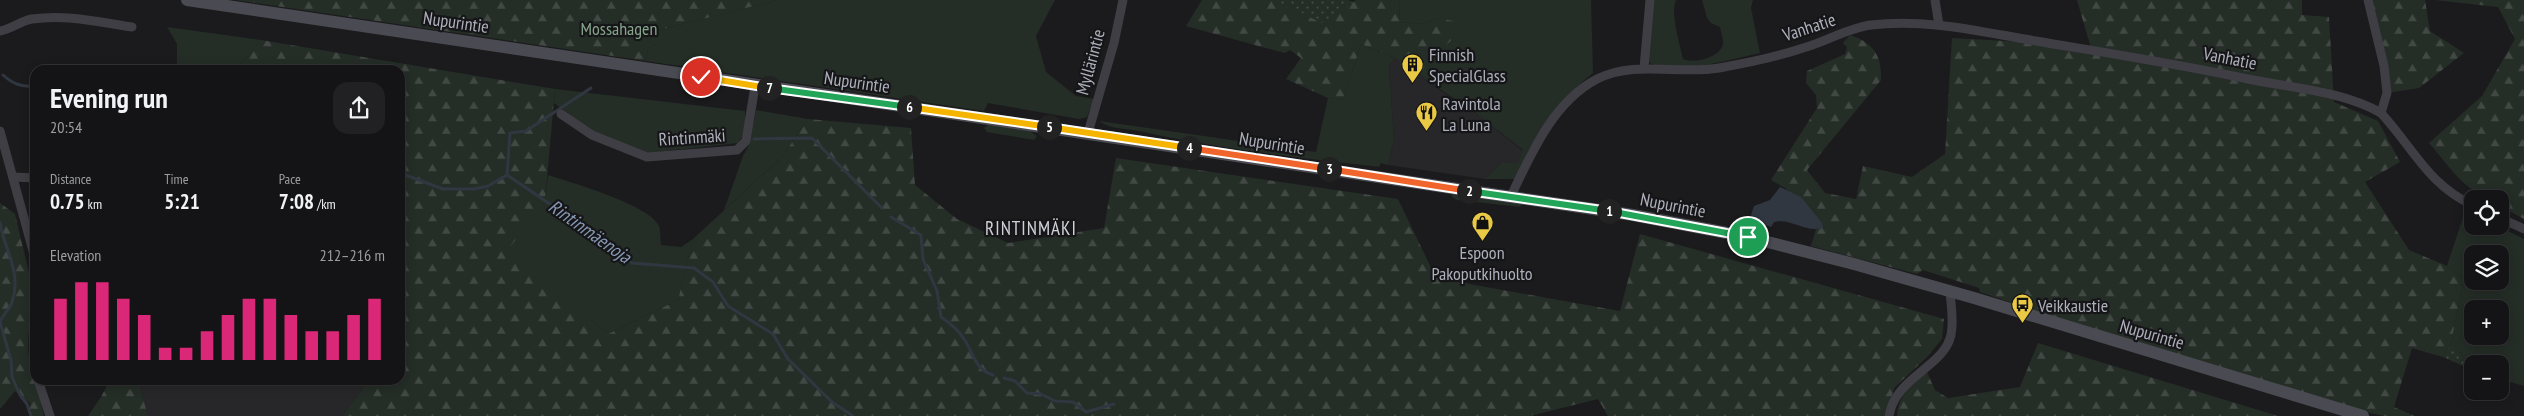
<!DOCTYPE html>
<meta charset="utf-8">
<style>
body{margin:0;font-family:"PT Sans Narrow",sans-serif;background:#212123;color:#f1f3f6;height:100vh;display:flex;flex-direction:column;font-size:19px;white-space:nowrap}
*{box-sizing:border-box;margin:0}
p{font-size:16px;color:#9d9ea1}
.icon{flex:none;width:28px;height:28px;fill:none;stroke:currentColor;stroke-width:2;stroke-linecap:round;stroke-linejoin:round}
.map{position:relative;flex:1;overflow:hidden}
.sheet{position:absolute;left:30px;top:65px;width:375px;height:320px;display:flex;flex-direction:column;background:#141416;border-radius:15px;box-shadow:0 2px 12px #0003,0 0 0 1px #333335}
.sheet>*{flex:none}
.controls{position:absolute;left:2464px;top:190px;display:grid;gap:10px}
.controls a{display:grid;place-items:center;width:45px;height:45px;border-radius:10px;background:#141416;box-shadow:0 2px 12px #0003,0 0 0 1px #333335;font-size:25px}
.pin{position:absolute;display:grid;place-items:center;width:42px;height:42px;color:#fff;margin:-21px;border:2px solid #fff;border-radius:50%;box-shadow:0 1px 5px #0007}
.km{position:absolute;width:25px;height:25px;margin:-12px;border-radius:50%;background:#222;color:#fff;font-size:14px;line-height:25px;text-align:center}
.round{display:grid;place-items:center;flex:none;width:52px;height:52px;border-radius:15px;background:#212123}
.headline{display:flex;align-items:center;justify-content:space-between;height:85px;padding:0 20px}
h1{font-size:28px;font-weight:700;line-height:38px}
.figures{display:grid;grid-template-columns:repeat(3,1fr);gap:8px;height:85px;padding:5px 20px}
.figures div{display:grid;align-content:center}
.figures b{font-size:21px;font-weight:700}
.figures small{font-size:14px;font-weight:400}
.figures p{font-size:14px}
.chart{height:140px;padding:10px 20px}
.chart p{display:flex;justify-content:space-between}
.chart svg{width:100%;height:90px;margin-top:5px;stroke:#db2777;stroke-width:6}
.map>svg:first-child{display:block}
.built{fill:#27272a}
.grass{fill:#252d27;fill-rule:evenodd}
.forest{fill:url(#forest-firs)}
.park{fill:url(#park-dots)}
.water{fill:#313741}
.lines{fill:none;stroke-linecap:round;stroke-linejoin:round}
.stream{stroke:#313741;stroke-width:3}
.minor{stroke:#3e3e44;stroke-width:9}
.secondary{stroke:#4a4b52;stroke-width:12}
.split-1-casing{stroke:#fff;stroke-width:10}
.split-2-casing{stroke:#fff;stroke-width:10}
.split-3-casing{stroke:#fff;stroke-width:10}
.split-4-casing{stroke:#fff;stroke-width:10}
.split-5-casing{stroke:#fff;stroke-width:10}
.split-6-casing{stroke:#fff;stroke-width:10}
.split-7-casing{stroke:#fff;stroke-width:10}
.split-8-casing{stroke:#fff;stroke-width:10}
.split-1{stroke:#22a559;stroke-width:6}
.split-2{stroke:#22a559;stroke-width:6}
.split-3{stroke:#f0652b;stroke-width:6}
.split-4{stroke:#f0652b;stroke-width:6}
.split-5{stroke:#f5b400;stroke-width:6}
.split-6{stroke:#f5b400;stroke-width:6}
.split-7{stroke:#22a559;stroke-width:6}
.split-8{stroke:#f5b400;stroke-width:6}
.labels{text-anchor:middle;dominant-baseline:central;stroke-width:4.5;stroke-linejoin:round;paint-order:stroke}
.street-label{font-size:18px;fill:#aeb0bc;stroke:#161618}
.park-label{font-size:18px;fill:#86a58c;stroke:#161618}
.poi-label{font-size:18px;fill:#aeb0bc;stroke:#161618;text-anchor:start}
.neighbourhood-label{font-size:19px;letter-spacing:1px;fill:#cfd0d8;stroke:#161618}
.water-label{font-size:19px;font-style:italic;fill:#8799b4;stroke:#161618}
</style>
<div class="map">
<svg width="2524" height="416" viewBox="0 0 2524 416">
<defs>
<pattern id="forest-firs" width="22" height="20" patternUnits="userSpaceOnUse" patternTransform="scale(1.25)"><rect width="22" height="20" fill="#252d27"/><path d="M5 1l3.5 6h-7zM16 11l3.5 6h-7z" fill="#424944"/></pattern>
<pattern id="park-dots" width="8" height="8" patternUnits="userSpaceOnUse" patternTransform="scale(1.25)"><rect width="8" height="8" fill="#252d27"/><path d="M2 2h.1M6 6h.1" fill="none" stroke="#424944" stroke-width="1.8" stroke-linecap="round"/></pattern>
</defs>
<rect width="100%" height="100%" fill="#1b1b1d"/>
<!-- built -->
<g class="built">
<path d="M1395 58 1457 102 1474 112 1523 151 1517 163H1501L1485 179 1388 165 1394 140 1389 66Z"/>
<path d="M138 380H369L342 416H148Z"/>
</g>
<!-- grass -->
<g class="grass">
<path d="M778 0H1055L1036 36 1046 72 1076 96 1094 99 1087 117 1079 119 988 103 984 111 646 61 651 32Z"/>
<path d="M1399 0H1591L1593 73C1567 93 1545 122 1528 151 1523 160 1523 172 1515 179H1485L1501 163H1517L1523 150 1474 112 1419 75 1433 56 1452 40 1438 18 1422 24 1400 22Z"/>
<path d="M1654 0H1676C1670 12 1680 45 1683 59 1694 64 1717 58 1722 47 1725 42 1721 33 1720 27L1711 23 1707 18 1702 0H1753L1751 8 1760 53C1725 61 1686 73 1651 64L1648 59Z"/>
<path d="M167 27 261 40 236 70H177V44Z"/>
<path d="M1361 44 1395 58 1389 66 1394 140 1388 165 1381 163 1379 167C1300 158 1221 149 1143 132 1128 128 1112 130 1099 121L1316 152 1328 98 1343 100Z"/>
<path d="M555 89 745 111V132L738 143 647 153 592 131 554 103Z"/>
<path d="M756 110 808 119 782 157 724 210 743 156 750 143Z"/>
<path d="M988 125 1030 131 1037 136 1034 140 987 132 984 128Z"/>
<path d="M548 175C570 182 650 205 659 226 661 231 660 239 661 245L681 247 693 239 678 300 608 334 504 254 545 201Z"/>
<path d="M1455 193 1520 204 1521 207 1457 200 1451 196Z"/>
<path d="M2466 208 2472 213V226H2498L2524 239V386L2500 379V364H2472V366L2451 343 2464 279 2447 266ZM2472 254H2500V281H2472ZM2472 309H2500V336H2472Z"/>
</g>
<!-- forest -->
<g class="forest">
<path d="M235 0H778L651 32 646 61Z"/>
<path d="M1202 0H1348L1353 2 1356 0H1399L1400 22 1422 24 1438 18 1458 22 1452 40 1433 56 1419 75 1395 58 1361 44 1343 100 1328 98 1286 79 1301 58 1290 50 1285 53 1277 51 1186 26Z"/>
<path d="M2077 0H2302V15L2329 17 2334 102 2378 121 2400 162 2365 182 2409 250 2447 266 2464 279 2451 343 2443 357 2412 348 2394 407 2415 416H2384L2361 411 2079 325 1980 292 1979 288 1923 270 1917 274 1811 246 1816 229 1822 228 1785 188 1771 180 1817 108 1816 95 1806 83 1807 71 1845 54 1847 47 1843 43 1850 35C1874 43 1882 56 1881 80L1807 170 1825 193 1856 199 1863 166 1912 177 1945 154 1952 38 2023 42 2093 55Z"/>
<path d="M2368 0H2425L2430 31 2464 53 2419 88 2387 93Z"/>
<path d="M2435 0H2524V219L2500 206V199C2468 199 2449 165 2429 143L2482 96 2515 39 2498 7Z"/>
<path d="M261 40 555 89 545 201 505 254 608 334 678 300 693 239 782 157 808 119 911 128 915 185 957 219 1008 243 1104 228 1116 158 1398 199 1436 278 1620 311 1640 234 1944 319 1942 339 1927 357 1895 387 1884 416H1608L1598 399 1530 416H342L369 380H400V70H236Z"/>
<path d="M0 203 15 214 30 277 28 351 44 416H30V403L15 391 0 409Z"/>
<path d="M2038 343 2278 416H1897C1898 395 1912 385 1927 372L1935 390 1948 398 2020 387Z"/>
<path d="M110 380H138L148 416H88L101 397Z"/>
</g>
<!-- park -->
<g class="park">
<path d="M1272 0H1348L1353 3 1321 23 1287 5 1286 13Z"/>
<path d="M2451 343 2472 366V370L2443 357Z"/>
</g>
<!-- water -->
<path class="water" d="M1780 187 1801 197 1822 223 1823 228C1804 233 1792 218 1774 222L1771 227 1754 221 1751 215 1754 206 1770 200Z"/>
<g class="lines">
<!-- stream -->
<g class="stream">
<path d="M3 75C13 84 21 87 35 86"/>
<path d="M754 139 812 138 882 208"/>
<path d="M400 173 443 189H474L488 186 507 175"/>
<path d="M507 175 618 250 632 263 694 268 713 282 728 306 773 334 788 359 832 402 853 416"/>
<path d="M507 175 510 133 526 131 591 88"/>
<path d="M891 217 921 235 923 259 937 291 941 317C950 323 958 329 964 339 974 353 974 369 993 375"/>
<path d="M0 223C5 251 22 273 12 302 10 309 3 314 0 322"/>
<path d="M0 322 11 360 12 377 20 395 27 404 31 416"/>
<path d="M1004 378 1015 381 1027 393 1041 394 1055 401 1073 402 1086 412 1114 404"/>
</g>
<!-- minor -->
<g class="minor">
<path d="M1935 0 1939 25"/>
<path d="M2368 0 2384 66 2387 93 2381 113C2414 149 2427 183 2472 205"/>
<path d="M0 31C12 29 20 21 32 19 66 14 98 22 132 27"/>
<path d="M1644 68 1650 0"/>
<path d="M561 114 592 135 647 157 737 150 746 141 755 86"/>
<path d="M0 131 35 258"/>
<path d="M1088 133 1114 43 1123 0"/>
<path d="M13 177 35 178"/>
<path d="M1511 196C1531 154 1553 102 1597 79 1635 60 1679 75 1719 68 1747 63 1777 57 1803 48 1826 42 1847 28 1871 25 1926 18 1982 32 2036 41 2107 53 2178 64 2248 79 2292 88 2342 91 2381 113"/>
<path d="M2500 218 2524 229"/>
<path d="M35 306 33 326 35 363"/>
<path d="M38 380 50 416"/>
<path d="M1889 416C1895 377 1944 367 1951 335 1954 321 1951 305 1950 292"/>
</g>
<!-- secondary -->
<path class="secondary" d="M187 0 1633 215 1748 237 1854 264 1974 298 2363 416"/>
</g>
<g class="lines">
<defs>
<path id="split-1" d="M1609 211 1748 237"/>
<path id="split-2" d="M1469 191 1609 211"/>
<path id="split-3" d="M1329 169 1469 191"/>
<path id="split-4" d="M1189 148 1329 169"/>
<path id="split-5" d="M1049 127 1189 148"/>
<path id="split-6" d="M909 107 1049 127"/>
<path id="split-7" d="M769 88 909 107"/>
<path id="split-8" d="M701 77 769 88"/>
</defs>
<!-- split-1 casing -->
<use href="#split-1" class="split-1-casing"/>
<!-- split-2 casing -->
<use href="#split-2" class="split-2-casing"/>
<!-- split-3 casing -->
<use href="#split-3" class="split-3-casing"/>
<!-- split-4 casing -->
<use href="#split-4" class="split-4-casing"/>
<!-- split-5 casing -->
<use href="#split-5" class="split-5-casing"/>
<!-- split-6 casing -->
<use href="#split-6" class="split-6-casing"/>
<!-- split-7 casing -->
<use href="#split-7" class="split-7-casing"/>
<!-- split-8 casing -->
<use href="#split-8" class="split-8-casing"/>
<!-- split-1 -->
<use href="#split-1" class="split-1"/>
<!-- split-2 -->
<use href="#split-2" class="split-2"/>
<!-- split-3 -->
<use href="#split-3" class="split-3"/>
<!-- split-4 -->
<use href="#split-4" class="split-4"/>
<!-- split-5 -->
<use href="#split-5" class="split-5"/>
<!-- split-6 -->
<use href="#split-6" class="split-6"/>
<!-- split-7 -->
<use href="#split-7" class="split-7"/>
<!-- split-8 -->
<use href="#split-8" class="split-8"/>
</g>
<!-- icons -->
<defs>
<symbol id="building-pin" viewBox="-11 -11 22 30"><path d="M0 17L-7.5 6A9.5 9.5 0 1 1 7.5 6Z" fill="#eaca45" stroke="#161618"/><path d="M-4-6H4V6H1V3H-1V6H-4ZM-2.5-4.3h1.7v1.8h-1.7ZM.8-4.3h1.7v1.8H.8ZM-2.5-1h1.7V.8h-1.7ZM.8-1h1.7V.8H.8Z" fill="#111"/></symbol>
<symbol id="restaurant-pin" viewBox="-11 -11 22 30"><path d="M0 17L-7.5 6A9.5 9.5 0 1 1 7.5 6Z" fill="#eaca45" stroke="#161618"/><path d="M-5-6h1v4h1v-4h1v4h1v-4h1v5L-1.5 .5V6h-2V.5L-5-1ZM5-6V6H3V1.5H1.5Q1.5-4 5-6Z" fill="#111"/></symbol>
<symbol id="shop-pin" viewBox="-11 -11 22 30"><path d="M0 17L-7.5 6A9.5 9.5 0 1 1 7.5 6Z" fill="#eaca45" stroke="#161618"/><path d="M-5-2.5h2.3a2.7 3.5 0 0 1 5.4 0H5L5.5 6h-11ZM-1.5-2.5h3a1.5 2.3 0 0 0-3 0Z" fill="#111"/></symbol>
<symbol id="bus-pin" viewBox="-11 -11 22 30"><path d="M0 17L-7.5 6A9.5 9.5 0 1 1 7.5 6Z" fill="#eaca45" stroke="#161618"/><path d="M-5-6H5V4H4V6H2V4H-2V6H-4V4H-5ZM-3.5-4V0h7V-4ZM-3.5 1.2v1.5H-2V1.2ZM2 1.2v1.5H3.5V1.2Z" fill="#111"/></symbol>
</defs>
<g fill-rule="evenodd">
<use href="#building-pin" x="1400" y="52" width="25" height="34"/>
<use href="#restaurant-pin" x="1414" y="100" width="25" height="34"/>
<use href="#shop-pin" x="1470" y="210" width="25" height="34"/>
<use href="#bus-pin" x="2010" y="292" width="25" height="34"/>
</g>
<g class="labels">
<!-- street labels -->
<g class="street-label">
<text transform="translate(456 22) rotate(8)">Nupurintie</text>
<text transform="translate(1809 27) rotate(-18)">Vanhatie</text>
<text transform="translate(2230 58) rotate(11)">Vanhatie</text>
<text transform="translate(1090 62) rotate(-75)">Myllärintie</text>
<text transform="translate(857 82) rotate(8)">Nupurintie</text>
<text transform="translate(692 137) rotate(-4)">Rintinmäki</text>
<text transform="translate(1272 143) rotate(9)">Nupurintie</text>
<text transform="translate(1673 205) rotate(11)">Nupurintie</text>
<text transform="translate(2152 334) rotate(16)">Nupurintie</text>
</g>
<!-- park labels -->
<g class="park-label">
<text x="619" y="28">Mossahagen</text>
</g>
<!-- poi labels -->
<g class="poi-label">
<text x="1429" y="54">Finnish<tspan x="1429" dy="21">SpecialGlass</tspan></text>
<text x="1442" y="103">Ravintola<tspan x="1442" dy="21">La Luna</tspan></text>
<text x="1482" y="252" text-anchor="middle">Espoon<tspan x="1482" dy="21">Pakoputkihuolto</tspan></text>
<text x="2038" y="305">Veikkaustie</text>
</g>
<!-- neighbourhood labels -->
<g class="neighbourhood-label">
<text x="1031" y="228">RINTINMÄKI</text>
</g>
<!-- water labels -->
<g class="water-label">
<text transform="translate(590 231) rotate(35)">Rintinmäenoja</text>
</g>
</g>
</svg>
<div class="controls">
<a><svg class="icon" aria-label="locate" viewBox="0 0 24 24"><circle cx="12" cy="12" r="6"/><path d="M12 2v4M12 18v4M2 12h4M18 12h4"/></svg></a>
<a><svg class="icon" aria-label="layers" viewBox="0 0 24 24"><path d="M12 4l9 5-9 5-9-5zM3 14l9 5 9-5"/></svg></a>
<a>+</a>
<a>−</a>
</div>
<div class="pin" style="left:1748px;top:237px;background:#1e9e55"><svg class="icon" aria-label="arrive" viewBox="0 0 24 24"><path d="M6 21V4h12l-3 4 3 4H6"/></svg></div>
<div class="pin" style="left:701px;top:77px;background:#d93025"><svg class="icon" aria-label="check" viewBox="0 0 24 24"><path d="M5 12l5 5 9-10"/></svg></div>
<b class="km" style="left:1609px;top:211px">1</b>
<b class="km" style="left:1469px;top:191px">2</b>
<b class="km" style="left:1329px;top:169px">3</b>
<b class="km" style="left:1189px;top:148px">4</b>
<b class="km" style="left:1049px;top:127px">5</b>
<b class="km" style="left:909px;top:107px">6</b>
<b class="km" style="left:769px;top:88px">7</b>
<section class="sheet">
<div class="headline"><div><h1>Evening run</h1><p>20:54</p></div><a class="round"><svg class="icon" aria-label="share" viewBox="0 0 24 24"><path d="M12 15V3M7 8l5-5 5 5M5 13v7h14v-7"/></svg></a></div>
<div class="figures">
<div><p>Distance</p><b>0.75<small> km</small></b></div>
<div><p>Time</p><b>5:21</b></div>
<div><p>Pace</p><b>7:08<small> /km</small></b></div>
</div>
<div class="chart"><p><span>Elevation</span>212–216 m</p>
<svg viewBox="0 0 160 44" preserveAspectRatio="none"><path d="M5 44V14M15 44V6M25 44V6M35 44V14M45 44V22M55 44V38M65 44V38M75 44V30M85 44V22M95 44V14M105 44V14M115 44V22M125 44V30M135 44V30M145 44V22M155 44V14"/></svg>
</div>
</section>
</div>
